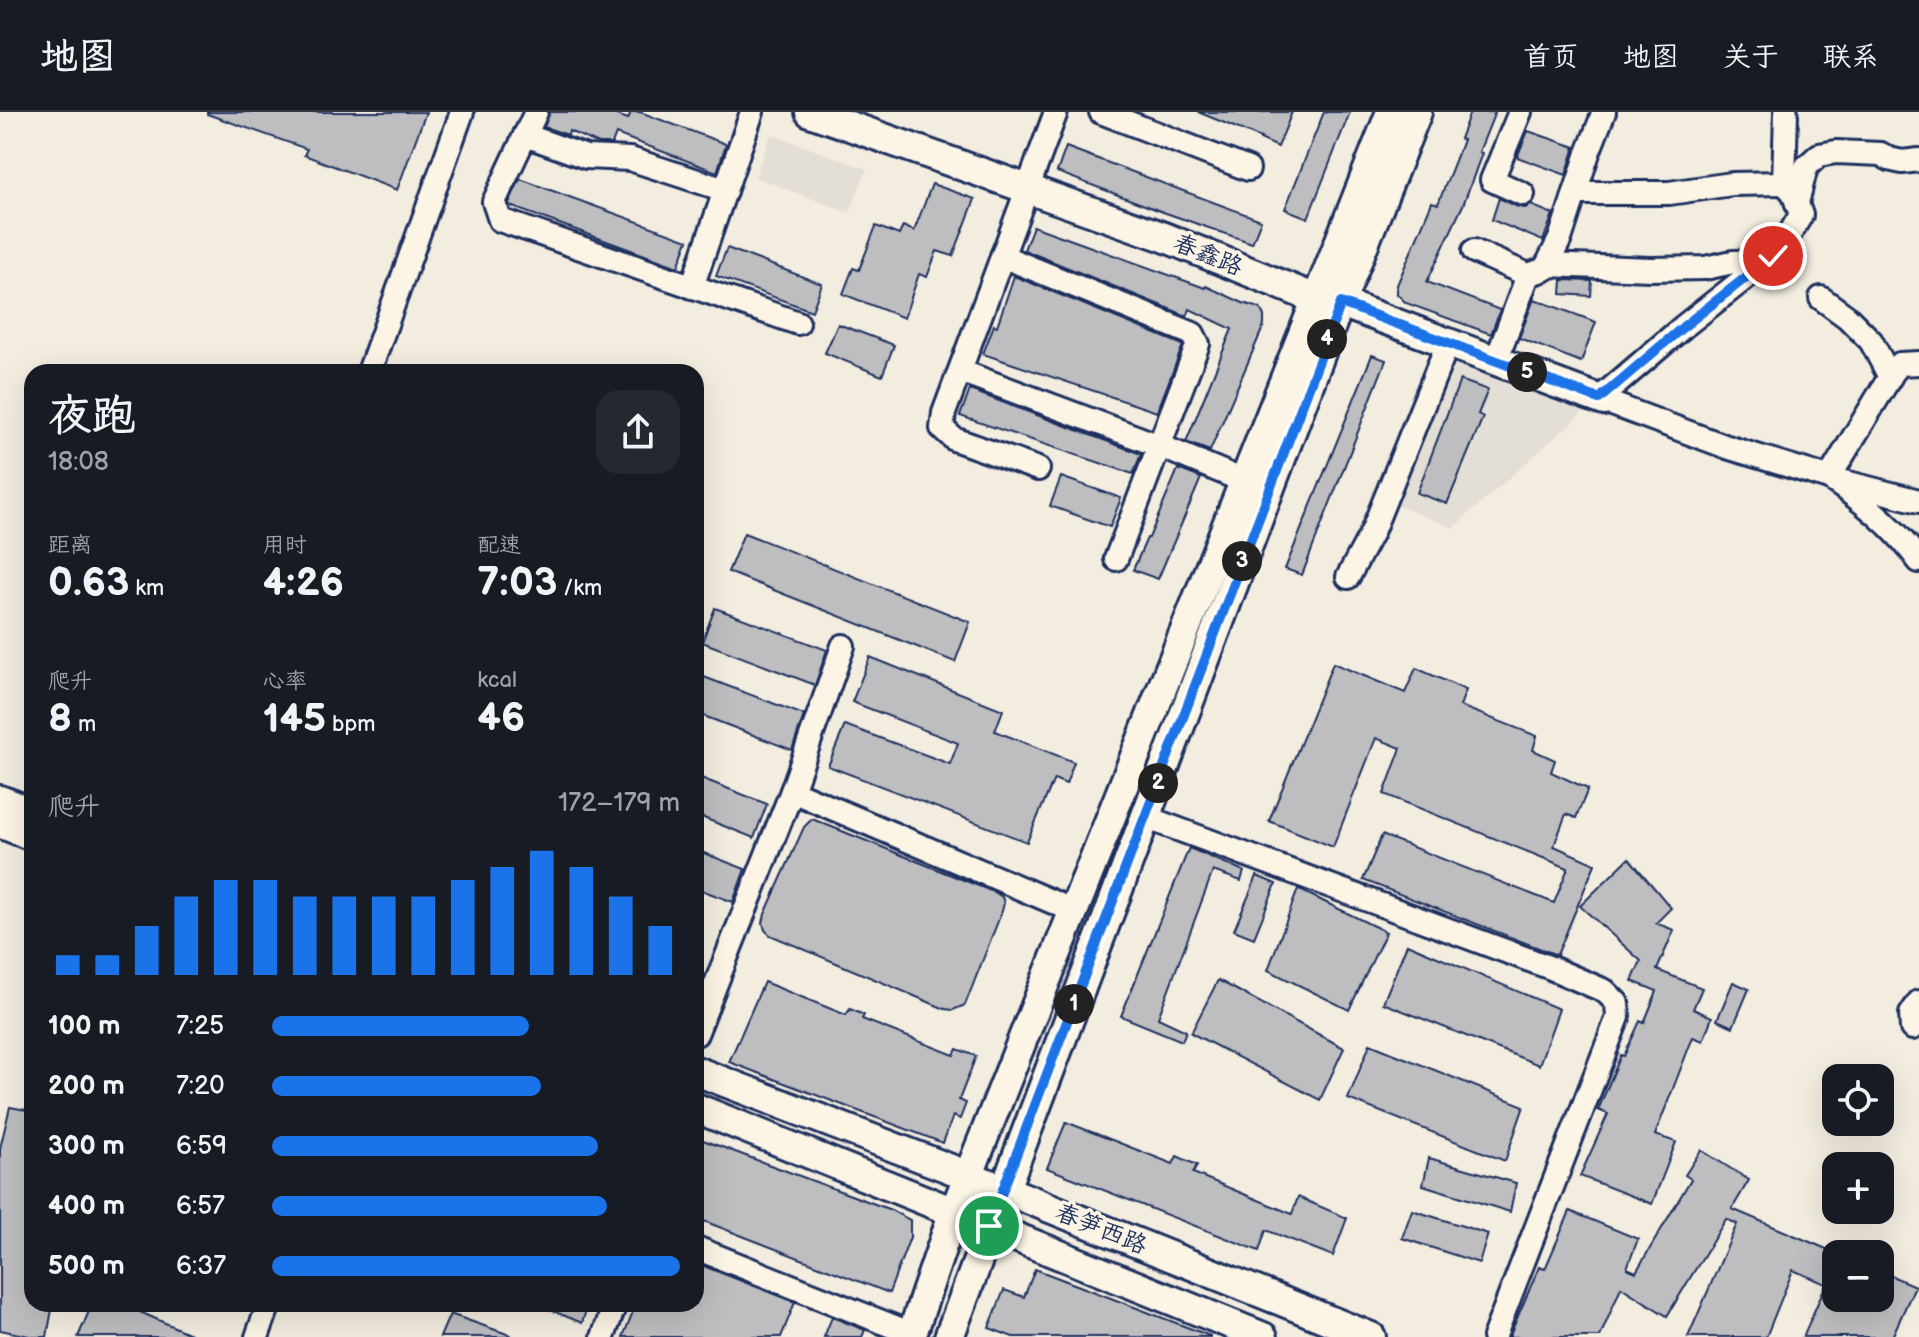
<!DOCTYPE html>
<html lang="zh">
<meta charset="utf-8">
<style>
body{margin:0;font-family:"Balsamiq Sans","LXGW WenKai TC",sans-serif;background:#242831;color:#f1f3f6;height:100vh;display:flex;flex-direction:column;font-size:30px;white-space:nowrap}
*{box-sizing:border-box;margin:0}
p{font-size:26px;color:#9ea1a6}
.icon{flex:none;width:44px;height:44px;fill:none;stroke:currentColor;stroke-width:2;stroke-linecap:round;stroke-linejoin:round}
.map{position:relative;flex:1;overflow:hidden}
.sheet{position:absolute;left:24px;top:252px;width:680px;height:948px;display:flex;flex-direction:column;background:#171b24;border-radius:24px;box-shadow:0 8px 32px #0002}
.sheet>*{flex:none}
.tools{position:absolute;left:1822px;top:952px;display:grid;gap:16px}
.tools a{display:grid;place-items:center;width:72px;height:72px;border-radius:16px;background:#171b24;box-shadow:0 8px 32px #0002;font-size:40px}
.pin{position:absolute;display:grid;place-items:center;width:68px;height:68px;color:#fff;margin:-34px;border:4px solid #fff;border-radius:50%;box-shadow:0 2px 8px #0007}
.km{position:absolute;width:40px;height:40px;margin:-20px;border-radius:50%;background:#222;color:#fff;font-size:22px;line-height:40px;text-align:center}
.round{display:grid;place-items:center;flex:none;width:84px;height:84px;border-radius:24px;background:#242831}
.headline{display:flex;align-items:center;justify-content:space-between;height:136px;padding:0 24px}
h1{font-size:44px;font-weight:700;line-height:60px}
.figures{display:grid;grid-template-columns:repeat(3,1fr);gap:12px;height:136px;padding:8px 24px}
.figures div{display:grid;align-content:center}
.figures b{font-size:40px;font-weight:700}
.figures small{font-size:22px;font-weight:400}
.figures p{font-size:22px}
.chart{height:224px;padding:16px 24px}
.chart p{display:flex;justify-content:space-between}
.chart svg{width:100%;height:144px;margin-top:8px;stroke:#1a73e8;stroke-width:6}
ul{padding:0 24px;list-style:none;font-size:26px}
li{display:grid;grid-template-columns:128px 96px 1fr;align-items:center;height:60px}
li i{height:20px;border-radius:10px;background:#1a73e8}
header{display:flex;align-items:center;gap:48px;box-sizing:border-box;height:112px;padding:0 40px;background:#171b24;border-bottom:2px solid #363941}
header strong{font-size:38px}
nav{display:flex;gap:44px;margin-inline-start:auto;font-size:28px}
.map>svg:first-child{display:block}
.built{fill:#e3dfd6}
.building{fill:#bebec0;stroke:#1b2f5e;stroke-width:2}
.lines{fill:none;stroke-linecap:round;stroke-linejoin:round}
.minor-casing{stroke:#1b2f5e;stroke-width:28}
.major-casing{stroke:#1b2f5e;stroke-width:34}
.minor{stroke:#fcf5e5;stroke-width:22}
.major{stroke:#fcf5e5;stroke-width:28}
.route-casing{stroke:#fff;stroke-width:16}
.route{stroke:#1a73e8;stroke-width:10}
.labels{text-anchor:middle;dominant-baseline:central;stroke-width:7;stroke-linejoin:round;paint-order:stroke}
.street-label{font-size:24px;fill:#1b2f5e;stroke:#fcf5e5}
</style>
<header>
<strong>地图</strong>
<nav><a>首页</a><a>地图</a><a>关于</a><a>联系</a></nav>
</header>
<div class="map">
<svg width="1919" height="1225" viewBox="0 0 1919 1225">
<rect width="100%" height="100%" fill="#f3ede0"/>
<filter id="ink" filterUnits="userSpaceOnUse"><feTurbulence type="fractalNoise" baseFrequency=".0125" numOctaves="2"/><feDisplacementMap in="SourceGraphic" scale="16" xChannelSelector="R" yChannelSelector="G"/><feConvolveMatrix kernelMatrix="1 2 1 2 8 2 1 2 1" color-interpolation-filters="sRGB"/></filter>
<g filter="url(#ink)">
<!-- built -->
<g class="built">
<path d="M771 22 867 57 850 101 755 65Z"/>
<path d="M1457 249 1586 298 1453 416 1396 393Z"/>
</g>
<!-- building -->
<g class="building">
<path d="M207 0H426L397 78 304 43 307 37 207 2Z"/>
<path d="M550 0H608L628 7 631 0H640L726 32 717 60 616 22 612 32H599L569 19 568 23 544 15Z"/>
<path d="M1198 0H1292L1278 35 1260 27 1261 26Z"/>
<path d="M1324 0H1350L1308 106 1285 97Z"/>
<path d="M1470 0H1495L1479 40 1482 41 1463 93 1427 170 1500 198 1491 222 1406 191 1397 182V173L1432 90 1438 92 1463 28 1460 27Z"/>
<path d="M1528 19 1575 35 1566 63 1517 45Z"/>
<path d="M1066 35 1261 108 1252 131 1163 100 1057 60Z"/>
<path d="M520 67 688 128 678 155 510 94 509 91Z"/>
<path d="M932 72 975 87 953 144 937 139 927 165 919 162 904 206 843 182 853 156 859 158 876 114 899 123 903 114 914 119Z"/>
<path d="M1499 86 1518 95 1525 96 1531 93 1553 102 1543 129 1492 108Z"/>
<path d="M1033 114 1205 176 1206 174 1243 191 1260 196 1264 204V213L1210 339 1186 330 1232 217 1190 197 1187 204 1024 138Z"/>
<path d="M727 136 822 172 812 199 716 164Z"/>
<path d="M1014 164 1183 233 1157 300 983 242 994 213 997 214Z"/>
<path d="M1562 168 1592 169 1591 184 1561 182Z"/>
<path d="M1534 187 1596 210 1581 250 1519 226Z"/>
<path d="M838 212 894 233 882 264 825 241Z"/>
<path d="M1372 243 1386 248 1302 463 1285 457Z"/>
<path d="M1460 268 1488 278 1478 302 1483 305 1447 392 1417 381Z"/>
<path d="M970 278 1141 342 1133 362 960 304Z"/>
<path d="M1178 357 1201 366 1158 467 1133 458 1147 426H1149Z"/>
<path d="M1061 365 1121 386 1110 415 1050 394Z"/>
<path d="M744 421 970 510 955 550 728 460Z"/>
<path d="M715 496 827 538 815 573 702 530Z"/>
<path d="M870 545 1003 598 995 619 1074 650 1066 672 1054 667 1027 730 828 654 845 613 950 652 958 631 852 590Z"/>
<path d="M1333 551 1405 581 1416 556 1466 578 1460 594 1537 624 1533 638 1555 648 1551 660 1588 677 1576 706 1566 702 1554 734 1595 752 1557 843 1363 768 1382 723 1554 791 1568 756 1384 682 1401 636 1376 626 1333 735 1269 709Z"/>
<path d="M696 562 804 603 792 638 696 601Z"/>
<path d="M696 664 767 692 754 726 696 703Z"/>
<path d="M812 707 996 781 1002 785 1004 791 1002 799 965 893 953 898 945 897 770 823 765 818 763 811 765 802 804 715Z"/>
<path d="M1189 736 1244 759 1241 769 1213 759 1158 906 1186 919 1182 929 1121 904Z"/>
<path d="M696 738 745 757 733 790 696 776Z"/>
<path d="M1629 746 1671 796 1656 811 1674 818 1657 858 1702 876 1693 897 1712 905 1703 929 1693 925 1655 1023 1676 1030 1652 1092 1580 1064 1608 1002 1598 998 1621 943 1624 944 1640 909 1644 911 1657 879 1632 869 1641 849 1580 794Z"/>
<path d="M1257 764 1276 772 1254 826 1234 818Z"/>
<path d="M1298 777 1386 820 1349 898 1268 858Z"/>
<path d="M1407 832 1559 897 1539 953 1383 891Z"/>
<path d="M1218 868 1344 936 1320 988 1191 921Z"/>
<path d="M764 870 846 903 850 897 864 903 862 907 954 943 957 937 976 944 959 988 966 991 960 1007 953 1004 943 1031 729 950Z"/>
<path d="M1733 870 1749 877 1733 915 1717 908Z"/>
<path d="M1370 932 1524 994 1505 1049 1348 987Z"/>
<path d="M10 995 32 999V1192H53L47 1225H34L0 1218V1036Z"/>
<path d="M1066 1010 1173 1052 1177 1044 1197 1053 1193 1061 1292 1102 1298 1085 1347 1106 1333 1144 1266 1118 1259 1139 1047 1056Z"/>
<path d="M703 1028 891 1098 910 1108V1125L889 1181 696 1106V1046Z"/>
<path d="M1701 1038 1749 1068 1732 1097 1836 1141V1186H1880V1159L1915 1174 1892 1225H1803L1826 1172 1793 1158 1766 1225H1688L1737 1112 1726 1107 1667 1204 1621 1175 1600 1225H1509L1539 1155 1545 1157 1570 1099 1638 1127 1627 1156 1636 1160 1691 1067 1685 1063Z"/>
<path d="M1429 1046 1516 1071 1510 1100 1423 1073Z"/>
<path d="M1412 1098 1488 1122 1479 1151 1402 1126Z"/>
<path d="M696 1151 795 1190 781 1225H623L636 1192H696Z"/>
<path d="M1035 1157 1210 1224V1225H1013L989 1216 1004 1178 1024 1185Z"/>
<path d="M92 1192H122L197 1225H78Z"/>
<path d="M536 1192H588L582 1211Z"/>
<path d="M450 1202 510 1223V1225H440Z"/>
<path d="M832 1205 865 1218 862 1225H824Z"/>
</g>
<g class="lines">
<defs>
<g id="minor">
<path d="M536 0 494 90 500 108 798 211"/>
<path d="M1101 0 1248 57"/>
<path d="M1520 0 1492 68 1523 82"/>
<path d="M525 23 586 45 630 47 725 78"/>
<path d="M1575 81H1669L1732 72 1784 71"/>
<path d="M1797 91 1806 55 1819 43 1836 40 1881 42 1889 47 1902 50 1919 48"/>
<path d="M1474 139 1528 163"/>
<path d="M1002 144 1193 222 1198 232 1116 447"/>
<path d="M1547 153 1651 157 1705 156 1733 150 1767 149"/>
<path d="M692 175 752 0"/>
<path d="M1821 186 1847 205 1871 229 1890 265"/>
<path d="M1496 249 1528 163 1545 157 1560 127 1588 41 1604 0"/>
<path d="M1919 251 1900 252 1893 260 1829 366C1863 389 1895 415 1919 449"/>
<path d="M960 259 1160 334 1244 369"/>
<path d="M369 260 462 0"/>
<path d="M1599 287 1683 215 1773 144 1789 123 1801 103 1793 80 1784 71 1786 0"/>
<path d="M1604 289 1727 335 1829 366 1919 389"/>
<path d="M1038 357 954 327 942 316 944 301 1056 0"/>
<path d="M1348 465 1372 420 1448 231"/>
<path d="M792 679 1074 799"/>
<path d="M1145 705 1551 856 1605 879 1617 891 1618 905 1494 1225"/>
<path d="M1912 916 1911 902 1919 890"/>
<path d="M696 922 792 679 843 534"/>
<path d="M696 1136 912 1222"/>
<path d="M257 1225 269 1192"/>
<path d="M603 1225 615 1192"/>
</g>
<g id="major">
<path d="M810 0 1164 125 1316 187 1341 191 1604 289"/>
<path d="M0 688 32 700"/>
<path d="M0 711 32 724"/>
<path d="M696 959 1003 1077 1371 1225"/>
<path d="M696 996 1263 1225"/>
<path d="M911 1225 952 1105 1391 0"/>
<path d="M949 1225 1331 214 1417 0"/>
</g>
</defs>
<!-- minor casing -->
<use href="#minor" class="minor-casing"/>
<!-- major casing -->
<use href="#major" class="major-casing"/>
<!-- minor -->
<use href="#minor" class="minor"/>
<!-- major -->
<use href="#major" class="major"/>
</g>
</g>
<g class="lines" filter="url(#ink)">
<defs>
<path id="route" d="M989 1114 1341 191 1599 287 1683 215 1773 144"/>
</defs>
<!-- route casing -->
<use href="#route" class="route-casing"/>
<!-- route -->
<use href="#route" class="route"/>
</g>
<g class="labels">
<!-- street labels -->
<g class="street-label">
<text transform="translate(1208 143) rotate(22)">春鑫路</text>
<text transform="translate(1101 1117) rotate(22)">春笋西路</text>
</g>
</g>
</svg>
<div class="tools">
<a><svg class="icon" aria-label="locate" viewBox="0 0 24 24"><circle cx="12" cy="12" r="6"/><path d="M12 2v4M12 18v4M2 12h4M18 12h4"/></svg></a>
<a>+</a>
<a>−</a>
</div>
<div class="pin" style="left:989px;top:1114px;background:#1e9e55"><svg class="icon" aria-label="arrive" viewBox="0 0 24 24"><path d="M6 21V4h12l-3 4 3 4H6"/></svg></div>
<div class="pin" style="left:1773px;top:144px;background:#d93025"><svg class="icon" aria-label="check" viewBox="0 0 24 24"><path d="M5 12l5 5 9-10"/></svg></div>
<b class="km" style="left:1074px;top:892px">1</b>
<b class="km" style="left:1158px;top:671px">2</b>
<b class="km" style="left:1242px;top:449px">3</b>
<b class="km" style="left:1327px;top:227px">4</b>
<b class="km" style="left:1527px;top:260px">5</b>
<section class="sheet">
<div class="headline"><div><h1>夜跑</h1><p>18:08</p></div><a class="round"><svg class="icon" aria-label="share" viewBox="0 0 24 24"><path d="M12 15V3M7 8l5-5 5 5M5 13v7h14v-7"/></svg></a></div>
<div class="figures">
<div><p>距离</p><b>0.63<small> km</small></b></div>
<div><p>用时</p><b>4:26</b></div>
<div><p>配速</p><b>7:03<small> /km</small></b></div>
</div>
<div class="figures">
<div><p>爬升</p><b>8<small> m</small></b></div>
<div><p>心率</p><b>145<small> bpm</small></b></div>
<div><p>kcal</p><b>46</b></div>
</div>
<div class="chart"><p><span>爬升</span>172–179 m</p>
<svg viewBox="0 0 160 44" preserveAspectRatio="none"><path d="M5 44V38M15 44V38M25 44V29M35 44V20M45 44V15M55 44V15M65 44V20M75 44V20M85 44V20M95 44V20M105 44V15M115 44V11M125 44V6M135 44V11M145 44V20M155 44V29"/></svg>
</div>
<ul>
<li><b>100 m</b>7:25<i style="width:63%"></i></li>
<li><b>200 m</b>7:20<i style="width:66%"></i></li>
<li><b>300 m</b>6:59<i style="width:80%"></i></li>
<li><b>400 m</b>6:57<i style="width:82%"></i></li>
<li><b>500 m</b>6:37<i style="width:100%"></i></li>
</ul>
</section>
</div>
